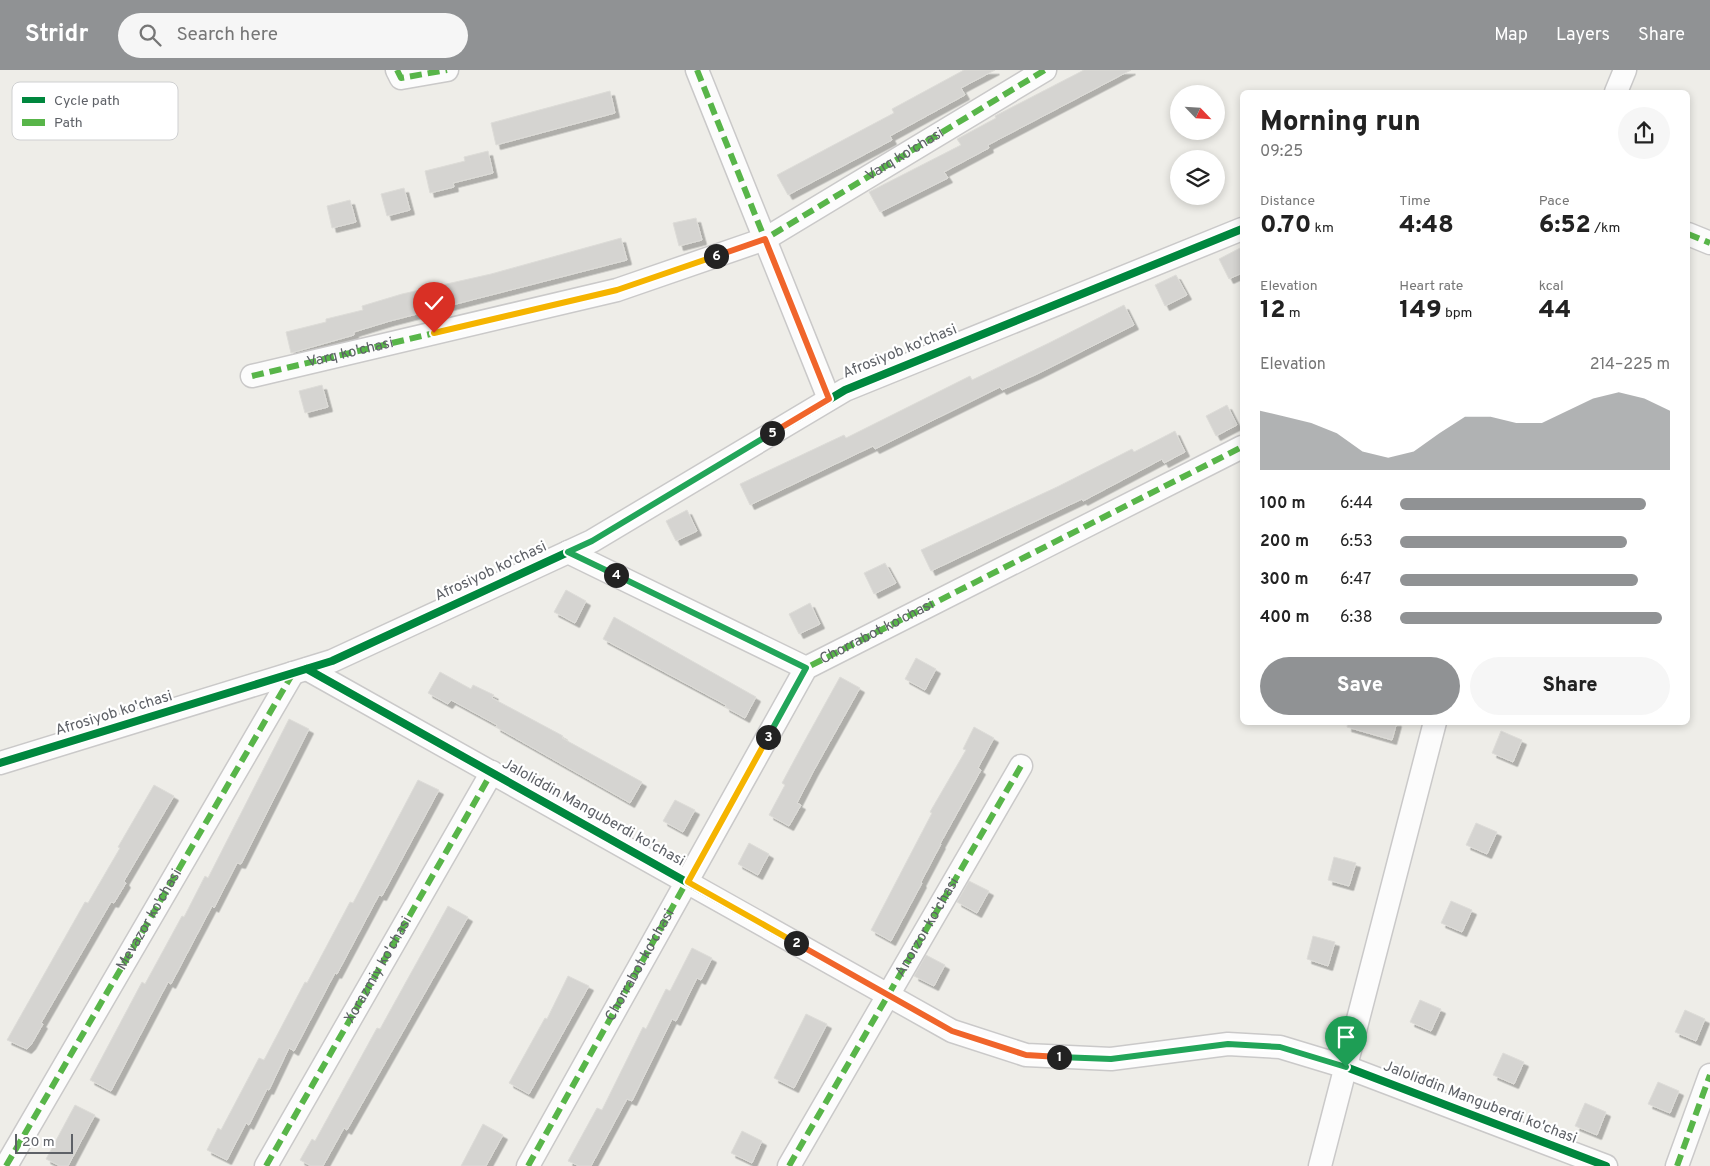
<!DOCTYPE html>
<meta charset="utf-8">
<style>
body{margin:0;font-family:Overpass,sans-serif;background:#f6f6f6;color:#222;height:100vh;display:flex;flex-direction:column;font-size:19px;white-space:nowrap}
*{box-sizing:border-box;margin:0}
p{font-size:16px;color:#767676}
.icon{flex:none;width:28px;height:28px;fill:none;stroke:currentColor;stroke-width:2;stroke-linecap:round;stroke-linejoin:round}
.map{position:relative;flex:1;overflow:hidden}
.side{position:absolute;left:1240px;top:20px;width:450px;height:635px;display:flex;flex-direction:column;background:#fff;border-radius:8px;box-shadow:0 2px 8px #0003}
.side>*{flex:none}
.needle{width:32px;rotate:115deg}
.fabs{position:absolute;left:1170px;top:15px;display:grid;gap:10px}
.fabs a{display:grid;place-items:center;width:55px;height:55px;border-radius:50%;background:#fff;box-shadow:0 2px 8px #0003;font-size:25px}
.scale{position:absolute;left:15px;bottom:12px;width:58px;box-sizing:border-box;padding-left:5px;border:2px solid #5e6167;border-top:0;font-size:14px;line-height:18px;white-space:nowrap;color:#5e6167;-webkit-text-stroke:4px #fff;paint-order:stroke}
.pin{position:absolute;display:grid;place-items:center;width:42px;height:42px;color:#fff;margin:-51px -21px;border-radius:50% 50% 50% 0;rotate:-45deg;box-shadow:0 0 5px #0007}
.pin .icon{rotate:45deg}
.km{position:absolute;width:25px;height:25px;margin:-12px;border-radius:50%;background:#222;color:#fff;font-size:14px;line-height:25px;text-align:center}
.round{display:grid;place-items:center;flex:none;width:52px;height:52px;border-radius:26px;background:#f6f6f6}
.overview{display:flex;align-items:center;justify-content:space-between;height:85px;padding:0 20px}
h1{font-size:28px;font-weight:800;line-height:38px}
.metrics{display:grid;grid-template-columns:repeat(3,1fr);gap:8px;height:85px;padding:5px 20px}
.metrics div{display:grid;align-content:center}
.metrics b{font-size:25px;font-weight:800}
.metrics small{font-size:14px;font-weight:400}
.metrics p{font-size:14px}
.chart{height:140px;padding:10px 20px}
.chart p{display:flex;justify-content:space-between}
.chart svg{width:100%;height:90px;margin-top:5px;fill:#909294;opacity:.7}
.cta{display:flex;gap:10px;margin-top:auto;padding:10px 20px}
.cta a{flex:1;height:58px;border-radius:30px;background:#909294;color:#fff;font-size:20px;font-weight:800;line-height:58px;text-align:center}
.cta a+a{background:#f6f6f6;color:#222}
ul{padding:0 20px;list-style:none;font-size:16px}
li{display:grid;grid-template-columns:80px 60px 1fr;align-items:center;height:38px}
li i{height:12px;border-radius:6px;background:#909294}
header{display:flex;align-items:center;gap:30px;box-sizing:border-box;height:70px;padding:0 25px;background:#909294;color:#fff}
header strong{font-size:24px}
nav{display:flex;gap:28px;margin-inline-start:auto;font-size:18px}
.search{width:350px;height:45px;background:#f6f6f6;display:flex;align-items:center;gap:12px;box-sizing:border-box;padding:0 18px;border-radius:28px;color:#767676;font-size:19px}
.map>svg:first-child{display:block}
.building{fill:#d5d4d1;stroke:#dddcd8;filter:url(#shadow)}
.lines{fill:none;stroke-linecap:round;stroke-linejoin:round}
.minor-casing{stroke:#cac9c9;stroke-width:25}
.minor{stroke:#fcfcfc;stroke-width:22}
.quiet{stroke:#58b549;stroke-width:6;stroke-dasharray:12 6;stroke-linecap:butt}
.cycleway-casing{stroke:#fff;stroke-width:11}
.cycleway{stroke:#00873e;stroke-width:8}
.split-1-casing{stroke:#fff;stroke-width:10}
.split-2-casing{stroke:#fff;stroke-width:10}
.split-3-casing{stroke:#fff;stroke-width:10}
.split-4-casing{stroke:#fff;stroke-width:10}
.split-5-casing{stroke:#fff;stroke-width:10}
.split-6-casing{stroke:#fff;stroke-width:10}
.split-7-casing{stroke:#fff;stroke-width:10}
.split-1{stroke:#22a559;stroke-width:6}
.split-2{stroke:#f0652b;stroke-width:6}
.split-3{stroke:#f5b400;stroke-width:6}
.split-4{stroke:#22a559;stroke-width:6}
.split-5{stroke:#22a559;stroke-width:6}
.split-6{stroke:#f0652b;stroke-width:6}
.split-7{stroke:#f5b400;stroke-width:6}
.labels{text-anchor:middle;dominant-baseline:central;stroke-width:4.5;stroke-linejoin:round;paint-order:stroke}
.street-label{font-size:15px;fill:#5e6167;stroke:#fff}
.key{fill:#fff;stroke:#cfd0d1;stroke-width:1}
.key-label{font-size:14px;fill:#5e6167}
</style>
<header>
<strong>Stridr</strong>
<div class="search"><svg class="icon" aria-label="search" viewBox="0 0 24 24"><circle cx="10" cy="10" r="6"/><path d="M15 15l6 6"/></svg>Search here</div>
<nav><a>Map</a><a>Layers</a><a>Share</a></nav>
</header>
<div class="map">
<svg width="1710" height="1096" viewBox="0 0 1710 1096">
<defs>
<filter id="shadow"><feDropShadow dx="4.5" dy="4.5" stdDeviation="0" flood-color="#0004"/></filter>
</defs>
<rect width="100%" height="100%" fill="#eeede8"/>
<!-- building -->
<g class="building">
<path d="M964 0H995L961 18 965 25 890 66 892 70 788 125 777 105 894 43 892 39Z"/>
<path d="M1084 0H1131L988 75 989 78 944 102 948 108 880 142 869 122 961 75 957 69 996 48 995 46Z"/>
<path d="M610 21 615 43 496 75 491 53Z"/>
<path d="M488 81 493 103 453 113 454 117 430 123 425 101 465 91 464 87Z"/>
<path d="M404 118 410 140 387 146 381 124Z"/>
<path d="M350 130 356 152 332 158 327 136Z"/>
<path d="M696 148 702 170 679 176 673 153Z"/>
<path d="M621 168 627 190 390 251 354 262V265L291 283 286 262 326 252V249L363 240 362 236 402 224 491 204Z"/>
<path d="M1242 177V203L1229 209 1219 189Z"/>
<path d="M1176 205 1187 225 1165 236 1155 215Z"/>
<path d="M1124 235 1134 255 1037 304 1002 320 1000 317 875 379 873 376 750 435 740 414 844 365 846 368 970 306 972 310 1049 273Z"/>
<path d="M322 315 328 337 305 343 299 321Z"/>
<path d="M1227 335 1237 355 1216 366 1206 346Z"/>
<path d="M1175 361 1185 382 1164 393 1162 389 1083 431 1082 429 931 501 921 480 1057 417 1132 379 1134 382Z"/>
<path d="M687 440 697 461 676 471 666 451Z"/>
<path d="M885 493 896 513 874 524 864 503Z"/>
<path d="M566 520 586 531 575 553 554 542Z"/>
<path d="M810 533 820 554 799 564 789 544Z"/>
<path d="M614 547 756 627 745 648 725 637 726 635 603 569Z"/>
<path d="M916 588 936 599 925 620 905 609Z"/>
<path d="M440 602 471 619 473 615 494 625 492 628 563 666 562 668 642 712 630 733 496 657 497 655 451 630 448 634 428 623Z"/>
<path d="M840 607 860 618 813 702 797 733 801 735 789 756 769 745 785 715 782 713 804 672Z"/>
<path d="M289 649 309 659 241 794 237 793 214 838 212 836 171 914 168 912 111 1021 90 1010 142 912 145 914 182 846 184 847 205 806 208 808Z"/>
<path d="M1348 652H1397L1392 670 1347 657Z"/>
<path d="M974 657 994 668 978 698 981 700 940 774H941L921 812 922 813 891 871 871 860 932 743 930 742 966 680 963 679Z"/>
<path d="M1501 661 1522 670 1513 692 1492 683Z"/>
<path d="M418 710 439 720 382 826 379 825 337 904 335 903 294 981 289 978 269 1020 267 1019 249 1055 246 1053 227 1090 207 1080 218 1058 221 1060 259 988 264 990 305 912 307 913 350 832 353 833Z"/>
<path d="M154 715 174 726 124 811 126 813 114 833 111 832 41 953 43 954 31 975 27 979 7 970 85 832 88 833 120 778 118 777Z"/>
<path d="M675 730 695 740 683 762 663 751Z"/>
<path d="M1476 753 1497 762 1487 784 1466 775Z"/>
<path d="M749 773 769 784 758 805 738 794Z"/>
<path d="M1334 787 1356 793 1349 816 1328 810Z"/>
<path d="M969 811 989 821 977 843 957 832Z"/>
<path d="M1451 831 1472 840 1462 862 1441 853Z"/>
<path d="M448 836 468 847 347 1060 344 1058 323 1096H311L300 1090 312 1069 315 1071 377 958 380 959Z"/>
<path d="M1313 866 1335 872 1328 896 1307 889Z"/>
<path d="M692 878 712 888 701 910 697 908 676 951 672 949 632 1031 627 1029 591 1096H579L568 1091 597 1038 602 1040 643 957 646 959 666 919 670 921Z"/>
<path d="M926 885 945 895 934 916 914 906Z"/>
<path d="M568 906 589 916 529 1024 509 1013 545 948 547 949Z"/>
<path d="M1420 930 1441 939 1431 961 1410 952Z"/>
<path d="M1685 940 1705 949 1696 971 1675 962Z"/>
<path d="M806 944 827 954 794 1018 774 1008Z"/>
<path d="M1503 983 1524 992 1514 1014 1493 1005Z"/>
<path d="M1658 1012 1679 1021 1670 1043 1648 1034Z"/>
<path d="M1585 1033 1606 1042 1597 1065 1575 1056Z"/>
<path d="M75 1035 95 1045 68 1096H60L46 1089Z"/>
<path d="M483 1054 503 1065 486 1096H461Z"/>
<path d="M742 1061 762 1071 752 1093 731 1083Z"/>
</g>
<g class="lines">
<defs>
<g id="minor">
<path d="M397 0 401 8 447 0"/>
<path d="M697 0 829 329"/>
<path d="M1616 22 1625 0"/>
<path d="M1688 164 1710 173"/>
<path id="s1" d="M252 306 617 220 765 169 1045 0"/>
<path d="M568 482 806 598"/>
<path d="M307 599 952 961 1026 985 1111 989 1228 974 1280 977 1346 997 1606 1096"/>
<path d="M0 693 332 591 592 471 845 320 1242 159"/>
<path d="M6 1096 293 603"/>
<path d="M266 1096 492 702"/>
<path id="s2" d="M528 1096 806 598 1242 377"/>
<path id="s3" d="M789 1096 1021 696"/>
<path d="M1320 1096 1435 652"/>
<path d="M1677 1096 1710 1005"/>
</g>
</defs>
<!-- minor casing -->
<use href="#minor" class="minor-casing"/>
<!-- minor -->
<use href="#minor" class="minor"/>
<!-- quiet -->
<g class="quiet">
<path d="M397 0 401 8 447 0"/>
<path d="M697 0 829 329"/>
<path d="M1688 164 1710 173"/>
<path d="M252 306 617 220 765 169 1045 0"/>
<path d="M568 482 806 598"/>
<path id="s4" d="M6 1096 293 603"/>
<path id="s5" d="M266 1096 492 702"/>
<path d="M528 1096 806 598 1242 377"/>
<path d="M789 1096 1021 696"/>
<path d="M1677 1096 1710 1005"/>
</g>
<defs>
<g id="cycleway">
<path d="M307 599 952 961 1026 985 1111 989 1228 974 1280 977 1346 997 1606 1096"/>
<path d="M0 693 332 591 592 471 845 320 1242 159"/>
</g>
</defs>
<!-- cycleway casing -->
<use href="#cycleway" class="cycleway-casing"/>
<!-- cycleway -->
<use href="#cycleway" class="cycleway"/>
</g>
<g class="lines">
<defs>
<path id="split-1" d="M1059 987 1111 989 1228 974 1280 977 1346 997"/>
<path id="split-2" d="M796 873 952 961 1026 985 1059 987"/>
<path id="split-3" d="M768 667 688 812 796 873"/>
<path id="split-4" d="M616 505 806 598 768 667"/>
<path id="split-5" d="M616 505 568 482 592 471 772 363"/>
<path id="split-6" d="M716 186 765 169 829 329 772 363"/>
<path id="split-7" d="M434 263 617 220 716 186"/>
</defs>
<!-- split-1 casing -->
<use href="#split-1" class="split-1-casing"/>
<!-- split-2 casing -->
<use href="#split-2" class="split-2-casing"/>
<!-- split-3 casing -->
<use href="#split-3" class="split-3-casing"/>
<!-- split-4 casing -->
<use href="#split-4" class="split-4-casing"/>
<!-- split-5 casing -->
<use href="#split-5" class="split-5-casing"/>
<!-- split-6 casing -->
<use href="#split-6" class="split-6-casing"/>
<!-- split-7 casing -->
<use href="#split-7" class="split-7-casing"/>
<!-- split-1 -->
<use href="#split-1" class="split-1"/>
<!-- split-2 -->
<use href="#split-2" class="split-2"/>
<!-- split-3 -->
<use href="#split-3" class="split-3"/>
<!-- split-4 -->
<use href="#split-4" class="split-4"/>
<!-- split-5 -->
<use href="#split-5" class="split-5"/>
<!-- split-6 -->
<use href="#split-6" class="split-6"/>
<!-- split-7 -->
<use href="#split-7" class="split-7"/>
</g>
<g class="labels">
<!-- street labels -->
<g class="street-label">
<text stroke="none"><textPath href="#s1" startOffset="695">Varq ko'chasi</textPath></text>
<text transform="translate(900 282) rotate(-22)">Afrosiyob ko'chasi</text>
<text stroke="none"><textPath href="#s1" startOffset="101">Varq ko'chasi</textPath></text>
<text transform="translate(491 502) rotate(-25)">Afrosiyob ko'chasi</text>
<text stroke="none"><textPath href="#s2" startOffset="650">Chorrabot ko'chasi</textPath></text>
<text transform="translate(114 644) rotate(-17)">Afrosiyob ko'chasi</text>
<text transform="translate(593 743) rotate(29)">Jaloliddin Manguberdi ko'chasi</text>
<text stroke="none"><textPath href="#s4" startOffset="285">Mevazor ko'chasi</textPath></text>
<text stroke="none"><textPath href="#s3" startOffset="276">Anorzor ko'chasi</textPath></text>
<text stroke="none"><textPath href="#s2" startOffset="230">Chorrabot ko'chasi</textPath></text>
<text stroke="none"><textPath href="#s5" startOffset="226">Xorazmiy ko'chasi</textPath></text>
<text transform="translate(1480 1033) rotate(21)">Jaloliddin Manguberdi ko'chasi</text>
</g>
</g>
<!-- legend -->
<rect x="12" y="12" width="166" height="58" rx="8" class="key"/>
<rect x="22" y="27" width="23" height="6" fill="#00873e"/>
<rect x="22" y="49" width="23" height="7" fill="#58b549"/>
<g class="key-label">
<text x="54" y="35">Cycle path</text>
<text x="54" y="57">Path</text>
</g>
</svg>
<div class="fabs">
<a><svg class="needle" viewBox="-14 -14 28 28"><path d="M0-13l5 13h-10z" fill="#e53935"/><path d="M0 13l5-13h-10z" fill="#767676"/></svg></a>
<a><svg class="icon" aria-label="layers" viewBox="0 0 24 24"><path d="M12 4l9 5-9 5-9-5zM3 14l9 5 9-5"/></svg></a>
</div>
<div class="scale">20 m</div>
<div class="pin" style="left:1346px;top:997px;background:#1e9e55"><svg class="icon" aria-label="arrive" viewBox="0 0 24 24"><path d="M6 21V4h12l-3 4 3 4H6"/></svg></div>
<div class="pin" style="left:434px;top:263px;background:#d93025"><svg class="icon" aria-label="check" viewBox="0 0 24 24"><path d="M5 12l5 5 9-10"/></svg></div>
<b class="km" style="left:1059px;top:987px">1</b>
<b class="km" style="left:796px;top:873px">2</b>
<b class="km" style="left:768px;top:667px">3</b>
<b class="km" style="left:616px;top:505px">4</b>
<b class="km" style="left:772px;top:363px">5</b>
<b class="km" style="left:716px;top:186px">6</b>
<section class="side">
<div class="overview"><div><h1>Morning run</h1><p>09:25</p></div><a class="round"><svg class="icon" aria-label="share" viewBox="0 0 24 24"><path d="M12 15V3M7 8l5-5 5 5M5 13v7h14v-7"/></svg></a></div>
<div class="metrics">
<div><p>Distance</p><b>0.70<small> km</small></b></div>
<div><p>Time</p><b>4:48</b></div>
<div><p>Pace</p><b>6:52<small> /km</small></b></div>
</div>
<div class="metrics">
<div><p>Elevation</p><b>12<small> m</small></b></div>
<div><p>Heart rate</p><b>149<small> bpm</small></b></div>
<div><p>kcal</p><b>44</b></div>
</div>
<div class="chart"><p><span>Elevation</span>214–225 m</p>
<svg viewBox="0 0 160 44" preserveAspectRatio="none"><path d="M0 44V15L10 18L20 21L30 26L40 35L50 38L60 35L70 26L80 18L90 18L100 21L110 21L120 15L130 9L140 6L150 9L160 15V44z"/></svg>
</div>
<ul>
<li><b>100 m</b>6:44<i style="width:91%"></i></li>
<li><b>200 m</b>6:53<i style="width:84%"></i></li>
<li><b>300 m</b>6:47<i style="width:88%"></i></li>
<li><b>400 m</b>6:38<i style="width:97%"></i></li>
</ul>
<div class="cta"><a>Save</a><a>Share</a></div>
</section>
</div>
